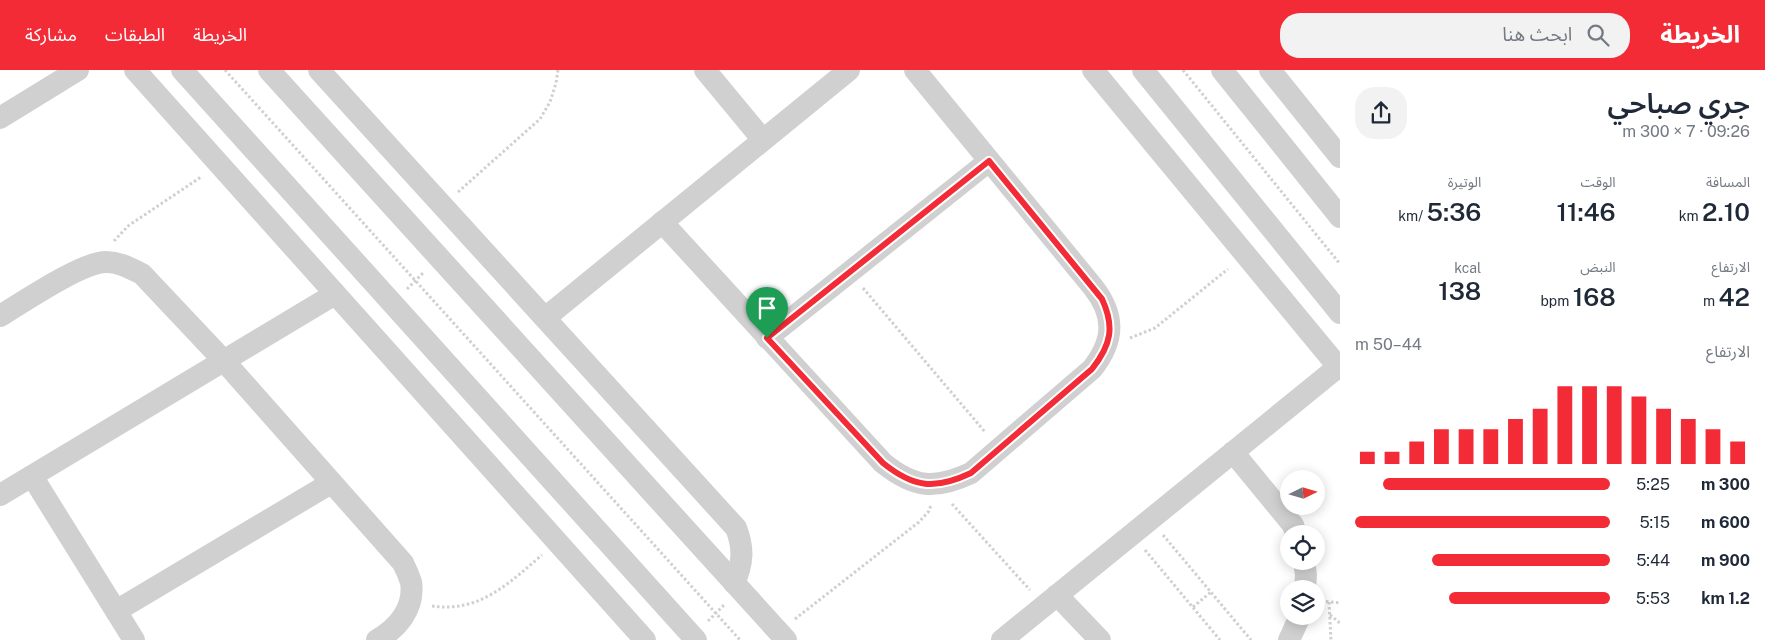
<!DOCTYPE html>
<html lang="ar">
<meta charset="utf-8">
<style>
body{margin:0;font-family:"Public Sans","Noto Sans Arabic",sans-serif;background:#f2f2f3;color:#1f2937;direction:rtl;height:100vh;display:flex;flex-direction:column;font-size:19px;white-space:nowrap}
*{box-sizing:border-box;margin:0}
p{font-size:16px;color:#747a83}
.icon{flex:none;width:28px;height:28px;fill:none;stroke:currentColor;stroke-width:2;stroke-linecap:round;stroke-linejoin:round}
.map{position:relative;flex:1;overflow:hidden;direction:ltr}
.drawer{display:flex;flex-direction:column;background:#fff;width:425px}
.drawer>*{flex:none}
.needle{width:32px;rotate:85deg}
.controls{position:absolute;left:1280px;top:400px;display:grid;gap:10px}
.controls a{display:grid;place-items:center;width:45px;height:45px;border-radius:50%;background:#fff;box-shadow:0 2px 12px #0003;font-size:25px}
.pin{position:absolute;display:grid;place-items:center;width:42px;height:42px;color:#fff;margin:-51px -21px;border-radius:50% 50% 50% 0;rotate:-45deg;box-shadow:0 0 5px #0007}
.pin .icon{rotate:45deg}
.round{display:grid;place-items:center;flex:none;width:52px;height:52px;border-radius:20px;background:#f2f2f3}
.head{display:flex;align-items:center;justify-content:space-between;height:85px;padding:0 15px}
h1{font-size:28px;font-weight:600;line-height:38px}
.metrics{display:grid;grid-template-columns:repeat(3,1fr);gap:8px;height:85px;padding:5px 15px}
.metrics div{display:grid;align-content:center}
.metrics b{font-size:25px;font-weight:600}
.metrics small{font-size:14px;font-weight:400}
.metrics p{font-size:14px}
.chart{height:140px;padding:10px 15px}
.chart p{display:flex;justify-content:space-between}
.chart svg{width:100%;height:90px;margin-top:5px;stroke:#f32b36;stroke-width:6}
ul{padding:0 15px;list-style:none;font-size:16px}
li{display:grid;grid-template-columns:80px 60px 1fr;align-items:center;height:38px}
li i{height:12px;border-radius:6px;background:#f32b36}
header{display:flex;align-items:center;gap:30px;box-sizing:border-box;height:70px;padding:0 25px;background:#f32b36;color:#fff}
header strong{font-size:24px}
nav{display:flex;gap:28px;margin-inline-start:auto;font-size:18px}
.search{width:350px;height:45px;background:#f2f2f3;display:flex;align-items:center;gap:12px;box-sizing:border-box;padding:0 18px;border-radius:20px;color:#747a83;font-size:19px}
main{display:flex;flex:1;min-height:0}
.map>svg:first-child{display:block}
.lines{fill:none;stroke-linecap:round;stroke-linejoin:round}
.path{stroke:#d0d0d0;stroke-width:3;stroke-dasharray:2.5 2.5;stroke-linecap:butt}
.street{stroke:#d0d0d0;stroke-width:22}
.route-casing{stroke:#fff;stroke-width:10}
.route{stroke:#f32b36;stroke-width:6}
</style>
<header>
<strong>الخريطة</strong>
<div class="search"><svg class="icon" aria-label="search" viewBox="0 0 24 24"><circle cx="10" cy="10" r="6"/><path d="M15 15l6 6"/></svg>ابحث هنا</div>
<nav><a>الخريطة</a><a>الطبقات</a><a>مشاركة</a></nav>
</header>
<main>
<section class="drawer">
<div class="head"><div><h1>جري صباحي</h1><p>09:26 · 7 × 300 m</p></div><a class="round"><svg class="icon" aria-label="share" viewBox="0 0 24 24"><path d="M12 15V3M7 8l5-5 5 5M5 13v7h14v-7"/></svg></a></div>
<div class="metrics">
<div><p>المسافة</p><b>2.10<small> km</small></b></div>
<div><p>الوقت</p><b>11:46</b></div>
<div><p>الوتيرة</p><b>5:36<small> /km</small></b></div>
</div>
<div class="metrics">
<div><p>الارتفاع</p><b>42<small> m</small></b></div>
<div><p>النبض</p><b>168<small> bpm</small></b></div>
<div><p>kcal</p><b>138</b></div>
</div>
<div class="chart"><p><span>الارتفاع</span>44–50 m</p>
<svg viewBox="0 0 160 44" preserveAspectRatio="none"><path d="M5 44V38M15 44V38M25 44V33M35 44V27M45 44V27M55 44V27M65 44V22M75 44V17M85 44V6M95 44V6M105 44V6M115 44V11M125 44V17M135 44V22M145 44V27M155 44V33"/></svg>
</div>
<ul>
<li><b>300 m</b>5:25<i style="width:89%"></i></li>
<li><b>600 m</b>5:15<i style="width:100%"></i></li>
<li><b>900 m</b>5:44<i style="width:70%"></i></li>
<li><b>1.2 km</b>5:53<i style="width:63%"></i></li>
</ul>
</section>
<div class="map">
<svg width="1340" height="570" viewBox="0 0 1340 570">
<rect width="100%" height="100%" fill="#fff"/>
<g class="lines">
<!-- path -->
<g class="path">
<path d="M225 0 740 570"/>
<path d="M1183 0 1340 194"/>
<path d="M458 122 540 49 550 32 556 13 558 0"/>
<path d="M114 171 128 156 201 107"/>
<path d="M863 218 985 362"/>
<path d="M407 219 424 202"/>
<path d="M1130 268 1155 258 1228 199"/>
<path d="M952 434 1030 520"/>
<path d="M1163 465 1251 570"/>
<path d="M1145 480 1220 570"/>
<path d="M1321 531 1340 533"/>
<path d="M1329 532 1331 570"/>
<path d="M432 536C479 543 508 514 542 485"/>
<path d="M1193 537 1211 522"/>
<path d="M1330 545 1340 553"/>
<path d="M795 549 919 452 929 441 931 435"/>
<path d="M708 551 725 534"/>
</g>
<!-- street -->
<g class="street">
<path d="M135 0 645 570"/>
<path d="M182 0 696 570"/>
<path d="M269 0 786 570"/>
<path d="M319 0 736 458C744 478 743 494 734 513"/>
<path d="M705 0 763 70"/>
<path d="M1093 0 1340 299"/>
<path d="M1143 0 1340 243"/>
<path d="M1222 0 1340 147"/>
<path d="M1270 0 1340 87"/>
<path d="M0 48 78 0"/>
<path d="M662 152 883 393C914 418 935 420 971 403L1092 299C1115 270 1115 245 1093 217L915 0"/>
<path d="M0 246C23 232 82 192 106 192 120 192 130 198 142 204L224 291 403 493C406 499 409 506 411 512 415 538 398 558 377 570"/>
<path d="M545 248 849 0"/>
<path d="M767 268 989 91"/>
<path d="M1233 382 1293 455 1296 464"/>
<path d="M32 406 134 570"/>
<path d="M0 425 335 224"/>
<path d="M1304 491 1306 505 1305 519"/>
<path d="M1057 525 1100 570"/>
<path d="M116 541 331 413"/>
<path d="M1002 570 1338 297"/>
<path d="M1289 570 1300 546"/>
</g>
</g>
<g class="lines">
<defs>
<path id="route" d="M989 91 1102 229C1115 257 1111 275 1092 299L971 403C935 420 914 418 883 393L767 268Z"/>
</defs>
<!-- route casing -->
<use href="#route" class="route-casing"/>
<!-- route -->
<use href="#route" class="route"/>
</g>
</svg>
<div class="controls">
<a><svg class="needle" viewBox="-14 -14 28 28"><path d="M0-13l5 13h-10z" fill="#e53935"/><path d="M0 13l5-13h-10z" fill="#747a83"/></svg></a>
<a><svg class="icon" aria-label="locate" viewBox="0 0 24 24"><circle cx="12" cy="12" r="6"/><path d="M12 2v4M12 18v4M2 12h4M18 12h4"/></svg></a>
<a><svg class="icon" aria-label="layers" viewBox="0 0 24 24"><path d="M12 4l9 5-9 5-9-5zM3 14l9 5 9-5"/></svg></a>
</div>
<div class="pin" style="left:767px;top:268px;background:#1e9e55"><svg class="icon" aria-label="arrive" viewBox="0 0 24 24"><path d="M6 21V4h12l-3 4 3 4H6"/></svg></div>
</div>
</main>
